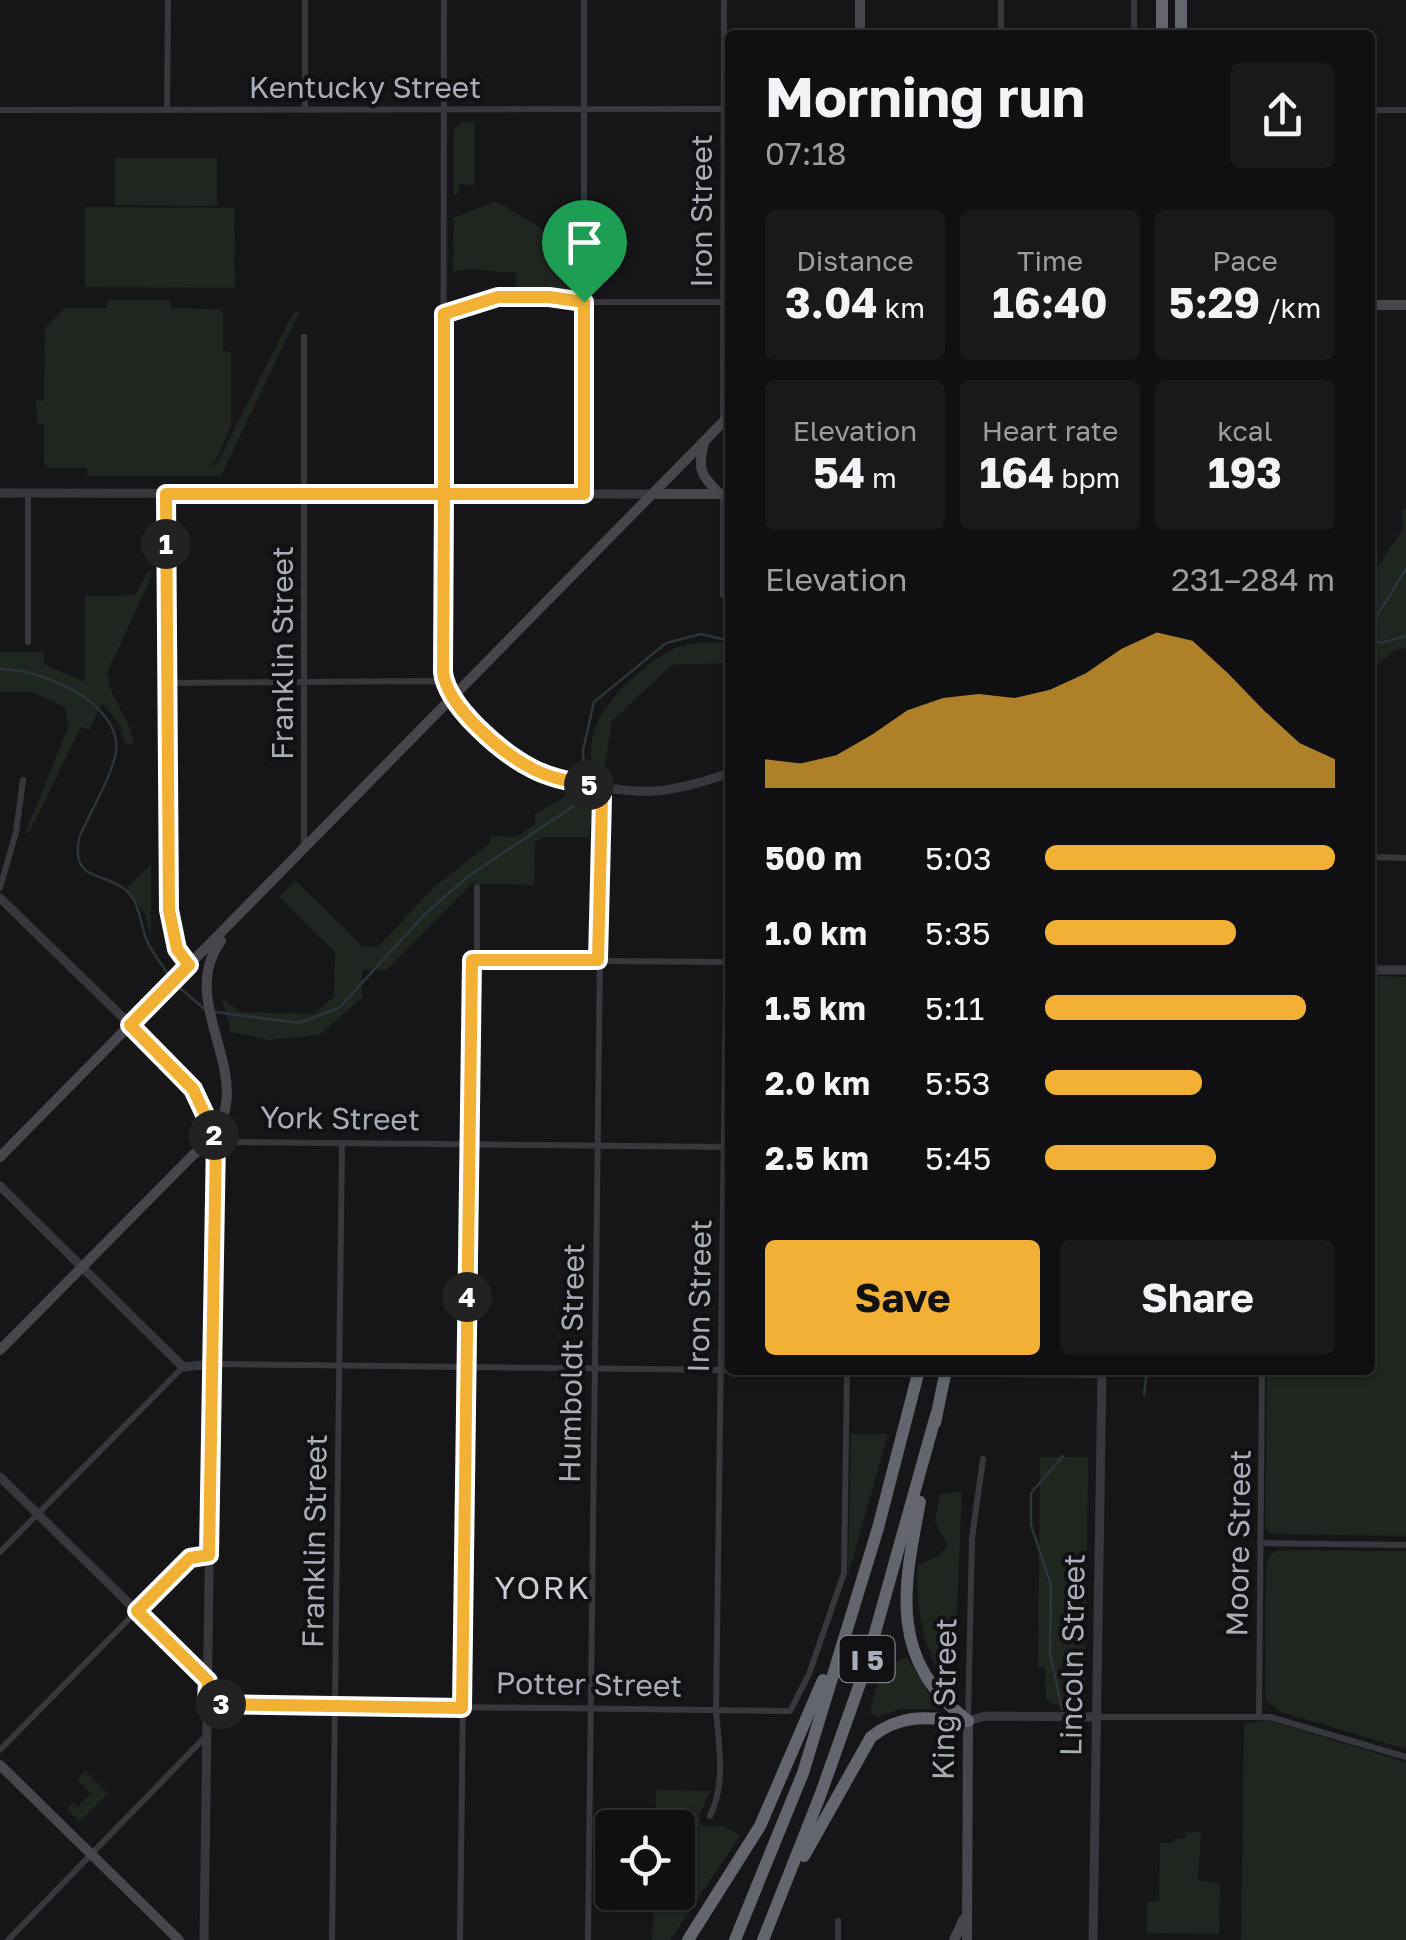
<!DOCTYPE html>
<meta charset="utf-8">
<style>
body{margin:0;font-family:"Golos Text",sans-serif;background:#19191b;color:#f1f3f6;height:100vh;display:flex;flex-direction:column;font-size:38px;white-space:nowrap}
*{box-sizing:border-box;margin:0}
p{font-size:32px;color:#9c9d9f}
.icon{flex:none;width:55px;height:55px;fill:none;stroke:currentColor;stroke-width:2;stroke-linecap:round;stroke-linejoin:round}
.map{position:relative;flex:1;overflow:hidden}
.drawer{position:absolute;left:725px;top:30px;width:650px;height:1345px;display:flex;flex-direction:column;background:#101012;border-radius:10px;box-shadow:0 2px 8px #0004,0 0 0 2px #303032}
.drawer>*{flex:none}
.controls{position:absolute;left:595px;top:1810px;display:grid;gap:20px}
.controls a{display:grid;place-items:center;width:100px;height:100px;border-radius:10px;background:#101012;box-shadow:0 2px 8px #0004,0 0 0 2px #303032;font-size:50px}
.pin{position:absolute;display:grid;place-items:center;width:85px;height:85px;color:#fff;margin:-102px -42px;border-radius:50% 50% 50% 0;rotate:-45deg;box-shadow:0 0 10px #0007}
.pin .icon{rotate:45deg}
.km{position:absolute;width:50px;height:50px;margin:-25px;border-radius:50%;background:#222;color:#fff;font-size:28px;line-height:50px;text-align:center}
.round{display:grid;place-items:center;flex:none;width:105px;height:105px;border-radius:10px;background:#19191b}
.headline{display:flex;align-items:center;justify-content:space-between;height:170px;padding:0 40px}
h1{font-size:55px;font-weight:700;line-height:75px}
.figures{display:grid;grid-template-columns:repeat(3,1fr);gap:15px;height:170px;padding:10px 40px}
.figures div{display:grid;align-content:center;border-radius:10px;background:#19191b;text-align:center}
.figures b{font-size:42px;font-weight:700}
.figures small{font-size:28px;font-weight:400}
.figures p{font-size:28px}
.chart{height:280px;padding:20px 40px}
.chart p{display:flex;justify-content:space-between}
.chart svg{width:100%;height:180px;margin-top:10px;fill:#f2b134;opacity:.7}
.button{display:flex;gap:20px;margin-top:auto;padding:20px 40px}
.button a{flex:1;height:115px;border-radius:10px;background:#f2b134;color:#111;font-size:40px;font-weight:700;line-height:115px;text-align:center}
.button a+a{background:#19191b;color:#f1f3f6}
ul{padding:0 40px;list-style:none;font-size:32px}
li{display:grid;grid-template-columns:160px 120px 1fr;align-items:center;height:75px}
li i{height:25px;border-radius:12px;background:#f2b134}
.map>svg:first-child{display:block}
.green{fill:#1e261f}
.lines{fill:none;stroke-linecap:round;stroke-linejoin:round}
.stream{stroke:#2c353c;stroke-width:2.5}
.minor{stroke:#37383d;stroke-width:6}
.tertiary{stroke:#37383d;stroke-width:9}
.secondary{stroke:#45474d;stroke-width:10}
.motorway{stroke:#63666e;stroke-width:12}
.route-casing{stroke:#fff;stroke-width:20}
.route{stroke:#f2b134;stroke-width:12}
.labels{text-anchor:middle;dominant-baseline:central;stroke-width:8;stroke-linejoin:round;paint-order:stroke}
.shield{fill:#111113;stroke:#7b7e86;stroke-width:2.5}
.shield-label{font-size:28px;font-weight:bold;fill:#a8adb8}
.street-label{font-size:30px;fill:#a8adb8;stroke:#111113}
.neighbourhood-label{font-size:32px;letter-spacing:2.5px;fill:#c9ccd4;stroke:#111113}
</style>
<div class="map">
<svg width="1406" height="1940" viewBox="0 0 1406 1940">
<rect width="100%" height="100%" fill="#161618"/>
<!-- green -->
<g class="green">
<path d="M462 122H474V186L459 184 457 195 454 196V130Z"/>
<path d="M115 158H217V206L115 205Z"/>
<path d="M496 201 573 247V295L517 292 516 273 472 269 453 271 454 218Z"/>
<path d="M85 207 234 208 235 288 85 287Z"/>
<path d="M107 300H170L171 308 219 309 223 314V351L231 352V426L216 460 203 470 218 461 294 311 299 313 221 476H87V468H49L44 463V425L37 424 36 401H44L45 328 65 308H107Z"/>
<path d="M1402 509H1406V648L1394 650 1370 672V577L1403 529Z"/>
<path d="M151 571V578L107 673C110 700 130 717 134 744L125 743 119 723 102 703 89 730 81 727 31 829 25 834 68 727 65 707 32 692H0V652H44V664L85 682V596L135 595 147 573Z"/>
<path d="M723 643 730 645V663L672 665 612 721 603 777 591 775C592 762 590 748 593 736 600 702 652 655 684 645 696 642 711 643 723 643Z"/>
<path d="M571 793 594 798 589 837H543L535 843 534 885 471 884 387 970H362V998L319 1035 268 1040 231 1032 221 997 241 1012 314 1014 334 997 335 952 279 897 295 880 362 946 378 947 433 888 490 843V836L517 837 535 824V814Z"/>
<path d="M151 864V939L145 915 127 888Z"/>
<path d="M1370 976 1406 977V1536L1272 1534 1265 1528 1267 1370H1370Z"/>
<path d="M851 1434H888L848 1575Z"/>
<path d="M1040 1457H1088L1085 1703C1073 1711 1056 1707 1046 1699L1045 1668 1038 1667Z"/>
<path d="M962 1491 955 1656 942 1678C920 1639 918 1610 917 1566L939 1555 948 1545 935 1522 940 1494Z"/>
<path d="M1279 1550 1406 1551V1749L1281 1712 1265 1700 1266 1563 1271 1554Z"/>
<path d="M907 1657 938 1709H901L877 1717 870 1713C875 1687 881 1667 907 1657Z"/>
<path d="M1267 1720 1406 1762V1940H1241L1244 1724Z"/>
<path d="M85 1771 108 1793 80 1821 67 1809 72 1803 78 1807 91 1793 77 1779Z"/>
<path d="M656 1790 710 1791 699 1816 701 1825 711 1827 723 1825 740 1836 670 1940H652L655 1893 678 1892V1828L655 1827Z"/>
<path d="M1185 1832H1201L1198 1880 1220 1883 1219 1934 1146 1933 1147 1902 1159 1901 1160 1843H1174L1175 1839 1185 1838Z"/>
</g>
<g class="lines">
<!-- stream -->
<g class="stream">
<path d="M1370 627 1406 569"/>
<path d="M1370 639 1381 643 1406 636"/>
<path d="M0 669C41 669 122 702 116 752 112 776 89 814 79 838 71 884 104 870 127 891 141 904 140 927 148 943 154 955 163 966 170 977"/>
<path d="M584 780 583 750 594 702 666 643 701 634 730 641"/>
<path d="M175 984 207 1011"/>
<path d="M215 1012 299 1023 339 1008 425 914 470 875 580 802 585 788"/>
<path d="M1144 1395 1147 1370"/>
<path d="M1062 1709 1050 1654 1051 1585 1031 1525V1493L1063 1456"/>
</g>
<!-- minor -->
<g class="minor">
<path d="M444 0 443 672 451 697"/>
<path d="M584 0V494"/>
<path d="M1001 35V0"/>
<path d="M1134 35V0"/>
<path d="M0 110 730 109"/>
<path d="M167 110 168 0"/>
<path d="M305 110V0"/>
<path d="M1370 110H1406"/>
<path d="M444 314 454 313 498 297H549L584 302H730"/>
<path d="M304 337V847"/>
<path d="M723 421 724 0"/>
<path d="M166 493 169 910 177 949 188 964"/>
<path d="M723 595V494"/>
<path d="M28 642V493"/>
<path d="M166 683 432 681 444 684"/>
<path d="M1370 857 1406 858"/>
<path d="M0 888 16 832 23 780"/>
<path d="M477 960V887"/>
<path d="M215 1138 234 1142 730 1147"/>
<path d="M212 1364 730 1370"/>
<path d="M777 1370 893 1371"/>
<path d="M996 1374 1102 1375"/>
<path d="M1260 1543 1406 1545"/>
<path d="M0 1552 183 1367"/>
<path d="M207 1704 790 1711 809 1674 844 1573 847 1370"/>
<path d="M1096 1717H1270L1406 1757"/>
<path d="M1259 1717 1262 1370"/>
<path d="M968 1720 972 1538 983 1459"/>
<path d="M0 1750 187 1560 196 1555H209"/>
<path d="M710 1816C726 1784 719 1745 716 1711L729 774"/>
<path d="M838 1921V1940"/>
<path d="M8 1940 206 1736"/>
<path d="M332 1940 342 1143"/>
<path d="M460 1940 472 960 726 962"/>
<path d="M588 1940 602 788"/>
</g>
<!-- tertiary -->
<g class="tertiary">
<path d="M0 493 653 494"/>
<path d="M451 698C471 718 490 741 514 757 534 771 554 777 578 782 643 797 667 794 730 773"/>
<path d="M0 898 179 1072 193 1089 215 1138 204 1940"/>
<path d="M1370 970H1406"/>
<path d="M0 1186 183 1367 212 1364"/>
<path d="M0 1477 208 1681"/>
<path d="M968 1721 985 1716 1095 1717"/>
<path d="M1093 1940 1102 1370"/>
</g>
<!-- secondary -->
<g class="secondary">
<path d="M860 35V0"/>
<path d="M1370 305H1406"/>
<path d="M704 443C697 468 701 476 719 493"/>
<path d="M653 494H730"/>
<path d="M0 1157 730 415"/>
<path d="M0 1350 193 1155C278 1091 170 1010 221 941"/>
<path d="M0 1765 179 1940"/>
<path d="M954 1940 964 1919"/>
<path d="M967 1940 968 1721"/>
</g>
<!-- motorway -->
<g class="motorway">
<path d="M1181 0V35"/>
<path d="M1162 35V0"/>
<path d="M935 1423 946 1370"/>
<path d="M920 1502C903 1589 888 1660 968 1721"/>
<path d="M804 1856 871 1737C903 1712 930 1718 968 1721"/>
<path d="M688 1940 760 1826 823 1680"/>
<path d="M735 1940 803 1773 878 1528 919 1370"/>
<path d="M763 1940 820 1796 864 1672 936 1415"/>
</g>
</g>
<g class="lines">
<defs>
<path id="route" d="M584 302 549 297H498L444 314V494H166L169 910 177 949 189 965 130 1025 193 1089 216 1138 209 1555 190 1558 137 1611 208 1681 207 1704 462 1708 472 960H598L602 797V788C580 783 554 780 533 769 502 753 447 707 443 672L444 494H584V302"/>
</defs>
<!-- route casing -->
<use href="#route" class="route-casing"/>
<!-- route -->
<use href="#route" class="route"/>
</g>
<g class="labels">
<!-- shield labels -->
<rect class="shield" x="839.5" y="1636" width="55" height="46" rx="8"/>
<g class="shield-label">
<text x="867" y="1659">I 5</text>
</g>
<!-- street labels -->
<g class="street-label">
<text x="365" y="87">Kentucky Street</text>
<text transform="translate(701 211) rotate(-90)">Iron Street</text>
<text transform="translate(282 653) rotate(-90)">Franklin Street</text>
<text transform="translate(340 1118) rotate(1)">York Street</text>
<text transform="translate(699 1296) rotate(-89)">Iron Street</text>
<text transform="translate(571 1363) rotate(-89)">Humboldt Street</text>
<text transform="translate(314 1541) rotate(-89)">Franklin Street</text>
<text transform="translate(1238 1543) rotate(-89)">Moore Street</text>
<text transform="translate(1072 1655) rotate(-89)">Lincoln Street</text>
<text transform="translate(589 1684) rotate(1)">Potter Street</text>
<text transform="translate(944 1699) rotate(-89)">King Street</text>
</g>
<!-- neighbourhood labels -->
<g class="neighbourhood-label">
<text x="543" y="1587">YORK</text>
</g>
</g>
</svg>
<div class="controls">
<a><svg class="icon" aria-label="locate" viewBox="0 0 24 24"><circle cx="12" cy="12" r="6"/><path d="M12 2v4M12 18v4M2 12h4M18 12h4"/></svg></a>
</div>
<div class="pin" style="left:584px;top:302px;background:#1e9e55"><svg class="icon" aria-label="arrive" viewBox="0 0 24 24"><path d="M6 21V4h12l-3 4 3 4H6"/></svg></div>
<b class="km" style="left:166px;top:544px">1</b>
<b class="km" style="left:214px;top:1135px">2</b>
<b class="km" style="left:221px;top:1704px">3</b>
<b class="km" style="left:467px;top:1297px">4</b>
<b class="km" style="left:589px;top:785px">5</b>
<section class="drawer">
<div class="headline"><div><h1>Morning run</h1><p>07:18</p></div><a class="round"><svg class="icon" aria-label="share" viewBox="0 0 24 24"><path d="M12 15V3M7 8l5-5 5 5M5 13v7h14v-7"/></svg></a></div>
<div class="figures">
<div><p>Distance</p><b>3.04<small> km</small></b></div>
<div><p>Time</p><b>16:40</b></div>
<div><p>Pace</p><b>5:29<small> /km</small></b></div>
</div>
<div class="figures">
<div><p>Elevation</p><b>54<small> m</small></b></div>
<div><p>Heart rate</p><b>164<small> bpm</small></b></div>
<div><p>kcal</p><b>193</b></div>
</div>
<div class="chart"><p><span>Elevation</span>231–284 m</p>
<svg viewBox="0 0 160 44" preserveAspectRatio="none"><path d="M0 44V37L10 38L20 36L30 31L40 25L50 22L60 21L70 22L80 20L90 16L100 10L110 6L120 8L130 16L140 25L150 33L160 37V44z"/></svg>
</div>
<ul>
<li><b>500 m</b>5:03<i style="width:100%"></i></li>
<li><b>1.0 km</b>5:35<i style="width:66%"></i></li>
<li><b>1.5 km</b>5:11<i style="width:90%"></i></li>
<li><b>2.0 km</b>5:53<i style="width:54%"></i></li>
<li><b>2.5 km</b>5:45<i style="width:59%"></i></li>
</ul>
<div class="button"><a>Save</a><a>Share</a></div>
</section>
</div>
